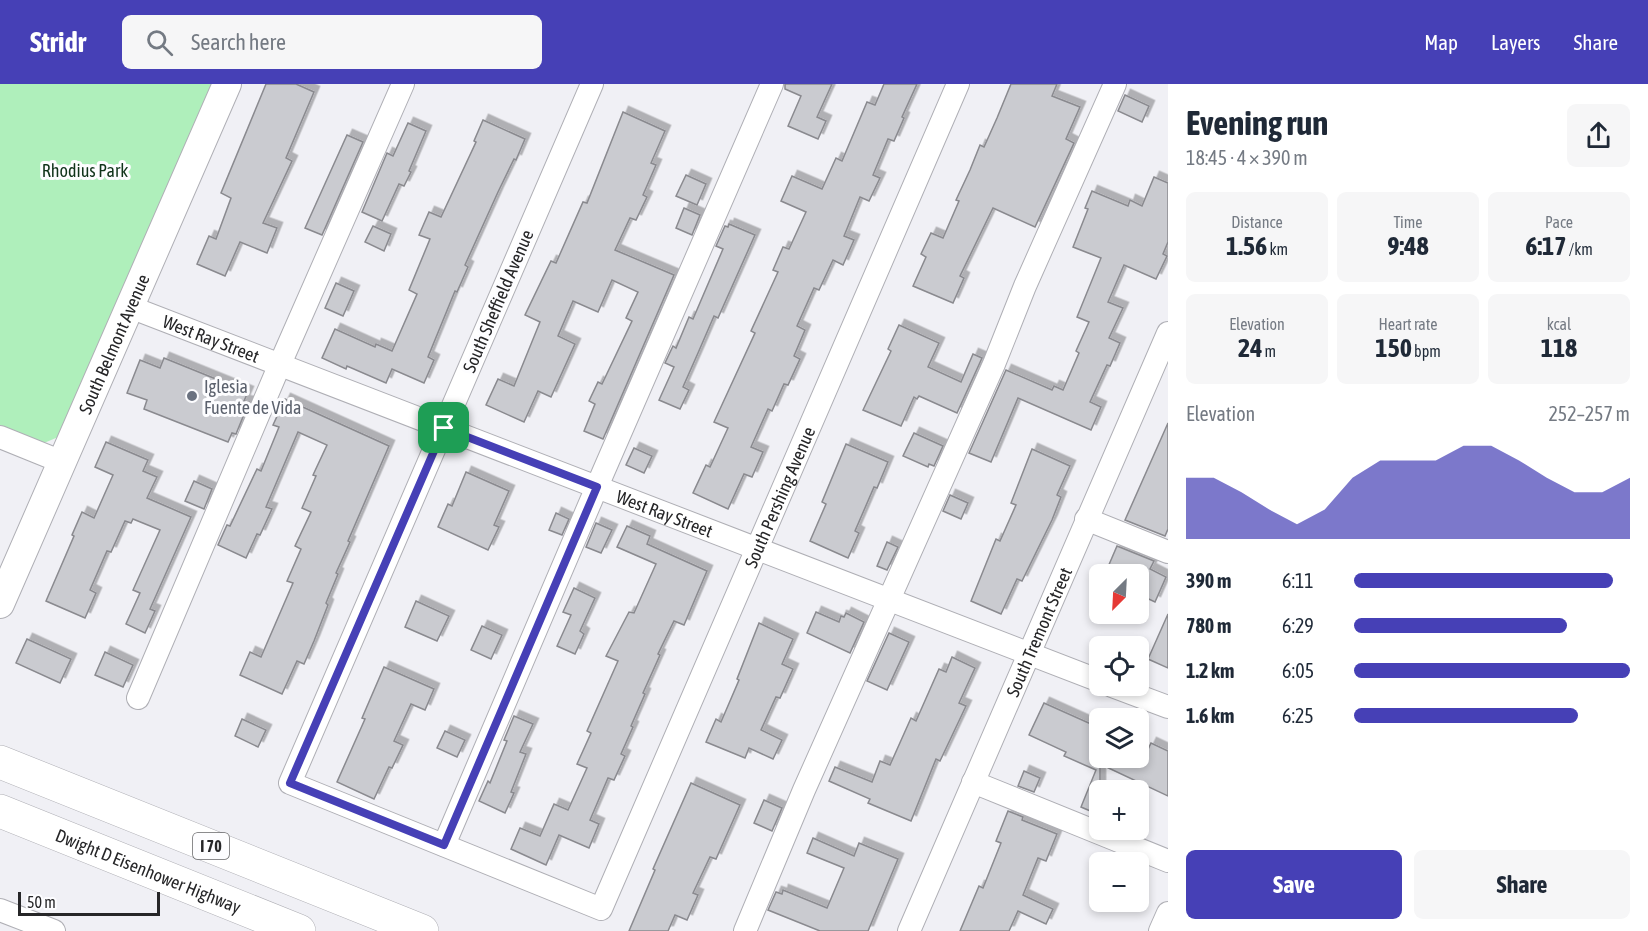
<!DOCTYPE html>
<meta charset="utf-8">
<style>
body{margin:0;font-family:"Asap Condensed",sans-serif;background:#f6f6f7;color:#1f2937;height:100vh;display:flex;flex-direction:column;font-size:22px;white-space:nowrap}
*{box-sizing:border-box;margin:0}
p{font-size:20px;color:#747a83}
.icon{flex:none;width:33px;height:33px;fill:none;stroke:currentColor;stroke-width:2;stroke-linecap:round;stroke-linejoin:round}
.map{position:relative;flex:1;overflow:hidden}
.drawer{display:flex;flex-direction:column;background:#fff;width:480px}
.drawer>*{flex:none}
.needle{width:39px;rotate:204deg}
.fabs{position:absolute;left:1089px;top:480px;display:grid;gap:12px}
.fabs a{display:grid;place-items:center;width:60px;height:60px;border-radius:9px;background:#fff;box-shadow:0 3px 9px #0003;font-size:30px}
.scale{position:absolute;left:18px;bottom:15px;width:142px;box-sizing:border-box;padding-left:6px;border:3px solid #262628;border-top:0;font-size:16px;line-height:21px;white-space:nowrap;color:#262628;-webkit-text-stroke:4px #fdfdff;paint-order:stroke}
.pin{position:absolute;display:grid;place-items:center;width:51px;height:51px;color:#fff;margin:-26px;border-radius:12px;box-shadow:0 3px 9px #0006}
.round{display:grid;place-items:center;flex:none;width:63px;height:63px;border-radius:9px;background:#f6f6f7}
.overview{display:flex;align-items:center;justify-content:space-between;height:102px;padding:0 18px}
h1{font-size:33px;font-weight:700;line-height:45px}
.metrics{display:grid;grid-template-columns:repeat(3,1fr);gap:9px;height:102px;padding:6px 18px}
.metrics div{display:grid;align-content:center;border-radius:9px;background:#f6f6f7;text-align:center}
.metrics b{font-size:26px;font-weight:700}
.metrics small{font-size:16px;font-weight:400}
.metrics p{font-size:16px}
.chart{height:168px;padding:12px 18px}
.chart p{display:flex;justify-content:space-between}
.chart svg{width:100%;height:108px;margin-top:6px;fill:#4640b6;opacity:.7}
.button{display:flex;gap:12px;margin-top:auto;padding:12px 18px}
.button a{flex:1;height:69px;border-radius:9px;background:#4640b6;color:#fff;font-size:24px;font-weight:700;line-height:69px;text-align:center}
.button a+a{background:#f6f6f7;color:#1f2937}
ul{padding:0 18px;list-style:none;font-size:20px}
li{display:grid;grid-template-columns:96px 72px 1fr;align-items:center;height:45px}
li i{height:15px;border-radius:8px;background:#4640b6}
header{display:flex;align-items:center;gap:36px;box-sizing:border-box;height:84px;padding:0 30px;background:#4640b6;color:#fff}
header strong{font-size:28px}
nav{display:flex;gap:33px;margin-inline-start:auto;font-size:21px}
.search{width:420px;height:54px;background:#f6f6f7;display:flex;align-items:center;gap:15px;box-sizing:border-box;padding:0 21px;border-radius:9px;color:#747a83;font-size:22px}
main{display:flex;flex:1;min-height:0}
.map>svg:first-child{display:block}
.green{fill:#afefbb}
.building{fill:#cacbd0;stroke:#8a8a8f;stroke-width:1.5;filter:url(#shadow)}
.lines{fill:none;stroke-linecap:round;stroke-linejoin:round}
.minor-casing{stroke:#afafb5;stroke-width:24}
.major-casing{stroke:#afafb5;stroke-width:30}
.highway-casing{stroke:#afafb5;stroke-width:34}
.minor{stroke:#fff;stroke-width:22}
.major{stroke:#fff;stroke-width:28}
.highway{stroke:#fff;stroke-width:33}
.route-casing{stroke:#fff;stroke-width:12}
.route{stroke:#4640b6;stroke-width:8}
.worship-dot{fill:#6b7280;stroke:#fdfdff;stroke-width:2}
.labels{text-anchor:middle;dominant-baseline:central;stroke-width:6;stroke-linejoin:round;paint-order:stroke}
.shield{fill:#fdfdff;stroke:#666668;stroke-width:1.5}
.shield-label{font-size:16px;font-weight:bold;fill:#262628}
.park-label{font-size:18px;fill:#10341a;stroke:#fdfdff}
.street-label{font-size:18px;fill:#262628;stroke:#fdfdff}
.worship-label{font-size:18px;fill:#5b616d;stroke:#fdfdff;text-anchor:start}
</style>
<header>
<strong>Stridr</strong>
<div class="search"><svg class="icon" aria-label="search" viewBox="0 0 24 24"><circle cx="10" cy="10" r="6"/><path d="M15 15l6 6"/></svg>Search here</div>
<nav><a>Map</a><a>Layers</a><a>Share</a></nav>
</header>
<main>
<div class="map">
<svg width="1168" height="847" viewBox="0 0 1168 847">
<defs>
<filter id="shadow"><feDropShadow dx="5.5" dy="-5.5" stdDeviation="0" flood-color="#0004"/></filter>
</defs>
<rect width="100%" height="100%" fill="#f0f0f5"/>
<!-- green -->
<path class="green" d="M0 0H216L63 351 44 359 0 341Z"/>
<!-- building -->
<g class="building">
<path d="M266 0H296L314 8 286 74 292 77 263 139 277 144 267 169 240 158 225 192 197 180 209 152 216 155 231 114 221 109Z"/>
<path d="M785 0H832L817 33 826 37 818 55 788 42 801 12 785 5Z"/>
<path d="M884 0H917L902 33 904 34 894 57 888 55 873 91 880 94 869 117 860 113 844 152 854 156 843 181 833 176 819 206 814 204 797 242 805 246 794 272 800 275 788 301 784 300 772 327 768 325 751 363 763 368 752 393 744 390 728 425 693 409 706 381 710 383 728 344 714 338 755 249 751 247 778 188 773 186 783 163 789 165 806 128 781 117 792 92 822 105 836 74 842 77 867 18 875 21Z"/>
<path d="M1011 0H1057L1052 12 1080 23 1066 55 1074 59 1035 143 993 124 960 192 964 194 953 219 913 202 926 173 921 170 931 149 943 154 959 117 956 116 970 86 980 61 984 63 997 34Z"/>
<path d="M1125 11 1149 22 1142 38 1118 27Z"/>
<path d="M623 28 665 47 651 79 656 81 643 111 647 113 636 136 630 134 615 166 674 191 603 355 584 347 595 320 589 317 598 298 602 300 632 237 626 234 638 208 612 196 598 228 573 217 558 252 575 260 551 313 538 307 524 338 486 321 498 295 514 302 540 238 525 231 551 177 556 179 583 118 587 119Z"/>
<path d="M483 36 525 55 516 76 514 75 498 108 465 181 468 183 457 208 455 207 428 273 434 276 424 299 392 285 386 299 347 282 346 285 322 274 335 245 375 263 376 260 392 267 417 210 409 206 430 155 419 151 429 128 441 133 476 58 474 57Z"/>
<path d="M408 39 426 47 409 87 411 88 404 102 399 100 382 137 362 128 387 69 393 72Z"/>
<path d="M347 51 363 58 322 151 305 144Z"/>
<path d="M686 91 706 100 697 121 676 112Z"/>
<path d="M1154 93 1168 99V158L1163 170 1167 172 1156 195 1124 181 1108 218 1123 224 1109 254 1120 259 1110 282 1107 281 1090 318 1101 323 1091 346 1018 314 991 378 969 369 1006 286 1052 306 1054 302 1063 306 1079 269 1076 267 1089 238 1077 233 1101 174 1073 163 1088 125 1085 124 1092 107 1128 122 1130 116 1142 122Z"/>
<path d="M684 124 700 131 692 151 676 144Z"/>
<path d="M729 140 755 151 718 234 714 232 698 269 683 303 689 306 680 325 659 316 674 283 665 279 673 262 676 264 689 233 693 235 723 165 716 162 725 142 728 143Z"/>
<path d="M373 142 391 150 384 167 365 158Z"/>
<path d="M336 199 354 207 343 232 325 224Z"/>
<path d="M899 241 939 259 928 283 961 298 973 270 982 274 957 329 919 312 917 315 914 313 901 342 863 326 891 267 888 265Z"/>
<path d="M164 274 248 308 244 317 249 318 236 350 232 349 228 358 144 325 147 316 127 309 140 276 160 284Z"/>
<path d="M285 315 389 362 348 457 350 458 336 489 338 490 326 519 328 521 314 557 304 580 297 577 282 610 240 591 250 568 261 573 293 499 287 497 301 465 295 462 311 428 302 424 316 392 313 391 327 361 298 348 266 423 272 425 260 451 257 450 246 474 218 461 227 441 230 442 257 385 261 387 279 343 273 341Z"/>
<path d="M1168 339V445L1165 452 1125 436Z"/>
<path d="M914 349 943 362 934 382 929 380 928 383 903 372Z"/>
<path d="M106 358 148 376 143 387 157 393 147 414 191 433 150 525 155 527 145 549 126 540 140 509 133 506 160 446 133 435 131 439 125 437 111 468 107 467 90 506 96 509 85 534 46 517 74 452 72 451 82 428 94 434 113 391 95 383Z"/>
<path d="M846 360 888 378 877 404 874 403 855 447 859 449 848 474 810 457 826 420 822 418Z"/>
<path d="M634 364 652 372 644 389 626 381Z"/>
<path d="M1032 365 1070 382 1057 411 1061 413 1052 436 1022 497 1017 495 1001 530 971 517 996 455 1000 457 1016 421 1011 419Z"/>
<path d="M466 388 509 407 494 441 499 443 488 466 438 443 448 420 452 422Z"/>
<path d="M194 397 212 405 204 425 185 417Z"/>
<path d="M950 411 968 419 961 435 943 427Z"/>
<path d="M556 429 569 435 562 451 549 446Z"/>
<path d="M596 439 612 446 601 469 586 463Z"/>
<path d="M627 442 650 452 647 460 707 487 684 541 674 537 658 570 660 571 643 609 645 610 631 642 633 643 621 670 625 672 614 696 608 694 590 736 599 740 589 764 559 751 546 781 511 765 520 744 540 752 554 720 568 726 587 684 577 680 591 649 587 647 618 577 606 572 629 528 634 529 656 480 617 463Z"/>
<path d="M887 458 898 463 887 486 877 482Z"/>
<path d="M1117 462 1154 477 1150 485 1166 493 1155 518 1138 510V490H1105Z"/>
<path d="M574 504 595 514 580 547 584 550 575 570 557 562 571 531 563 528Z"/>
<path d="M416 517 449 532 437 557 405 543Z"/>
<path d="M816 528 839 538 841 532 844 533 846 529 864 538 850 569 807 549Z"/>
<path d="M1168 530V584L1148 575Z"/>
<path d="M759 539 793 555 782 580 793 585 780 614 776 613 761 646 782 656 773 675 749 664 745 674 706 658 716 635 721 638 739 596 737 595Z"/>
<path d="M482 542 502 551 491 575 471 566Z"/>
<path d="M889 549 909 558 887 606 867 597Z"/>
<path d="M27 555 71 575 60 599 16 579Z"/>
<path d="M105 568 133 581 123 603 95 591Z"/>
<path d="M952 573 975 584 959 619 966 622 940 677 936 675 911 737 868 719 870 715 829 697 835 683 872 698 880 677 890 681 911 634 916 637 939 585 946 588Z"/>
<path d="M384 583 434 605 425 626 411 620 394 657 403 661 392 684 389 683 374 715 337 698 365 635 362 634Z"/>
<path d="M1044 619 1100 644V674H1144L1151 659 1168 667V712L1100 680V718L1095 729 1081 723 1096 686 1064 672 1066 668 1029 651Z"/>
<path d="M514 632 533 640 520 668 526 670 511 708 514 709 505 729 479 717 488 697 490 699 507 657 504 656Z"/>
<path d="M242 635 266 646 258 663 235 652Z"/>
<path d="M445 647 465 656 457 673 437 664Z"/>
<path d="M1024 687 1040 694 1034 708 1018 702Z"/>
<path d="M691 699 740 721 716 775 710 773 693 809 698 811 687 836 675 831 668 847H629L655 786 653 785Z"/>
<path d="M764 716 782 724 772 747 754 739Z"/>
<path d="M1008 727 1023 733 1022 736 1057 750 1046 777 1038 774 1023 811 1053 825 1046 840 1018 827 1009 847H960L979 802 983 804 1001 759 996 757Z"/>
<path d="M813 754 854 772 859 759 898 775 868 847H820L768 826 776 808 782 810 783 806 827 824 844 784 807 769Z"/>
</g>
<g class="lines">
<defs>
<g id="minor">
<path id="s1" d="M592 0 290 699 601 825 958 0"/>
<path id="s2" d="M130 223 1100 597"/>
<path d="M0 353 62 378"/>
<path d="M1086 435 1168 468"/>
<path d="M1112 602 1168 623"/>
<path d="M138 614 280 280 403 0"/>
<path d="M973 698 1168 777"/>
<path d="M444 761 602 391 772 0"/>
<path d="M0 826 54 847"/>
<path d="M745 847 804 706 994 280 1025 202 1115 0"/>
<path id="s3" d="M909 847 1168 249"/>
<path d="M1160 847 1168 829"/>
</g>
<g id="major">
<path id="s4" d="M0 520 227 0"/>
</g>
<g id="highway">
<path d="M0 678 422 847"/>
<path id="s5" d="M0 727 299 847"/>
</g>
</defs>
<!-- minor casing -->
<use href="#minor" class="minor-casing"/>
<!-- major casing -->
<use href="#major" class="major-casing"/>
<!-- highway casing -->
<use href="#highway" class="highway-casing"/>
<!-- minor -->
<use href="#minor" class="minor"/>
<!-- major -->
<use href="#major" class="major"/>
<!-- highway -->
<use href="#highway" class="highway"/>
</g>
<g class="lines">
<defs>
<path id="route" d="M444 344 597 403 444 761 290 699Z"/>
</defs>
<!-- route casing -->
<use href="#route" class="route-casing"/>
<!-- route -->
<use href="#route" class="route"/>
</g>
<!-- markers -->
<circle class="worship-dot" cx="192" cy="312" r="6"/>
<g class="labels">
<!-- shield labels -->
<rect class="shield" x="193" y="749" width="36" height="26" rx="4.5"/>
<g class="shield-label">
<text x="211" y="762">I 70</text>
</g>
<!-- park labels -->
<g class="park-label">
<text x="85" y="86">Rhodius Park</text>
</g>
<!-- street labels -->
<g class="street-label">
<text transform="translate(498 217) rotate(-67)">South Sheffield Avenue</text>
<text stroke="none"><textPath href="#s2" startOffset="87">West Ray Street</textPath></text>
<text stroke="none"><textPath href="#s4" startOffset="284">South Belmont Avenue</textPath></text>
<text stroke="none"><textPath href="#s1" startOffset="1546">South Pershing Avenue</textPath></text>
<text stroke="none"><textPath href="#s2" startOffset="573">West Ray Street</textPath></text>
<text stroke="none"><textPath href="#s3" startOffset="326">South Tremont Street</textPath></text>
<text stroke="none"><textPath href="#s5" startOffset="160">Dwight D Eisenhower Highway</textPath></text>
</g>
<!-- worship labels -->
<g class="worship-label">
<text x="204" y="302">Iglesia<tspan x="204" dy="21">Fuente de Vida</tspan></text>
</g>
</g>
</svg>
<div class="fabs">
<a><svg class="needle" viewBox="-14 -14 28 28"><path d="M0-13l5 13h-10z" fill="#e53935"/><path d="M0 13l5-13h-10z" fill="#747a83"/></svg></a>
<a><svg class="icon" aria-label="locate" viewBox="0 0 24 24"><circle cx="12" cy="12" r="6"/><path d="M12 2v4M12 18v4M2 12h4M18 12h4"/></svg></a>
<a><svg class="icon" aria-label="layers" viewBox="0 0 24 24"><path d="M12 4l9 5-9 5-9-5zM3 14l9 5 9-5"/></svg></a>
<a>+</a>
<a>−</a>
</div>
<div class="scale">50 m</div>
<div class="pin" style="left:444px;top:344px;background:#1e9e55"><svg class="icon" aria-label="arrive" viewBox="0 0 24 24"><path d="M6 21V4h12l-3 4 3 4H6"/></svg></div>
</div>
<section class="drawer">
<div class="overview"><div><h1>Evening run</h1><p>18:45 · 4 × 390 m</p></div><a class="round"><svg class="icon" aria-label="share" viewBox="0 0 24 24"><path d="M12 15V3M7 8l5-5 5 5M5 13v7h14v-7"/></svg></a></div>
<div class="metrics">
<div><p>Distance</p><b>1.56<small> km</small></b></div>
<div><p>Time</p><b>9:48</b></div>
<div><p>Pace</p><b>6:17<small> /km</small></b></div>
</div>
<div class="metrics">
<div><p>Elevation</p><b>24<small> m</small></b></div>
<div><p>Heart rate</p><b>150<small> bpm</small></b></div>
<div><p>kcal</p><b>118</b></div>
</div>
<div class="chart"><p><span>Elevation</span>252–257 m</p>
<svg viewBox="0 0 160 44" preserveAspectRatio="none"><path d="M0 44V19L10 19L20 25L30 32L40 38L50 32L60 19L70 12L80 12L90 12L100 6L110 6L120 12L130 19L140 25L150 25L160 19V44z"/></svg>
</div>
<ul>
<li><b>390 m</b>6:11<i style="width:94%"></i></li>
<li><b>780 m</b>6:29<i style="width:77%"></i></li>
<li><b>1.2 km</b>6:05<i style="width:100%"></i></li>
<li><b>1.6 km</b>6:25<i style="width:81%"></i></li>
</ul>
<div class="button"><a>Save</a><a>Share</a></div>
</section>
</main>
